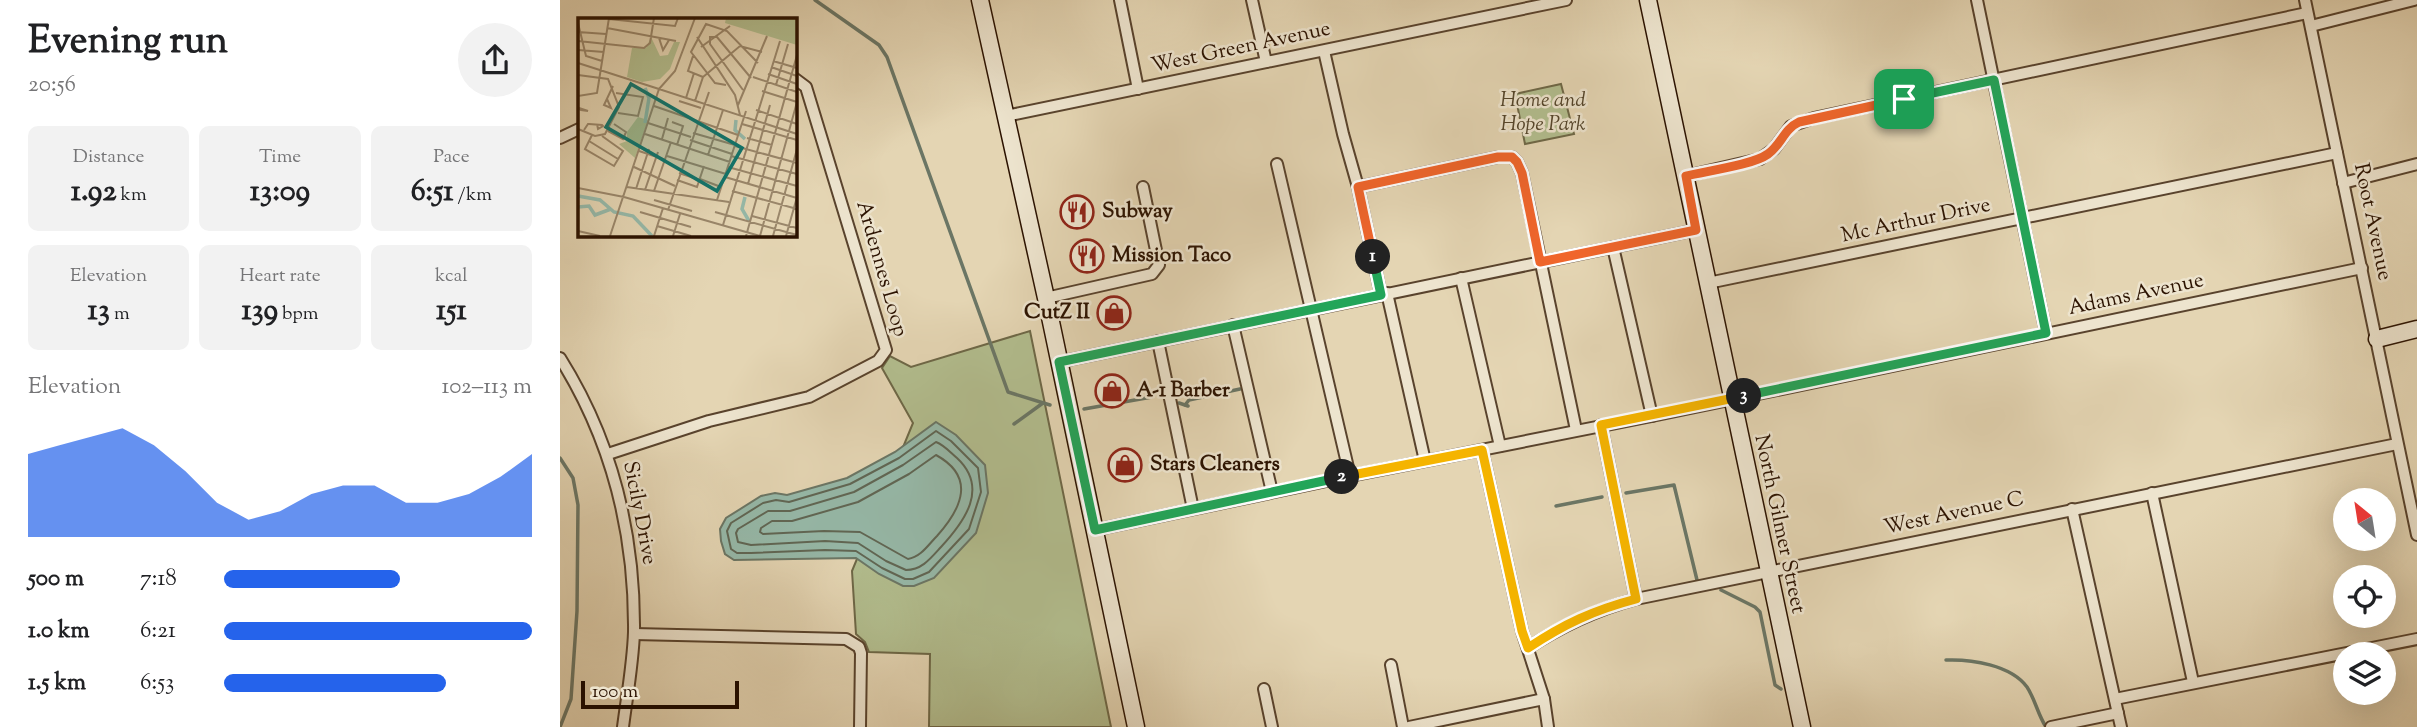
<!DOCTYPE html>
<meta charset="utf-8">
<style>
body{margin:0;font-family:"Sorts Mill Goudy",serif;background:#f2f2f2;color:#202124;height:100vh;display:flex;flex-direction:column;font-size:26px;white-space:nowrap}
*{box-sizing:border-box;margin:0}
p{font-size:23px;color:#757577}
.icon{flex:none;width:38px;height:38px;fill:none;stroke:currentColor;stroke-width:2;stroke-linecap:round;stroke-linejoin:round}
.map{position:relative;flex:1;overflow:hidden}
.side{display:flex;flex-direction:column;background:#fff;width:560px}
.side>*{flex:none}
.needle{width:46px;rotate:330deg}
.tools{position:absolute;left:1773px;top:488px;display:grid;gap:14px}
.tools a{display:grid;place-items:center;width:63px;height:63px;border-radius:50%;background:#fff;box-shadow:0 7px 28px #0002;font-size:35px}
.scale{position:absolute;left:21px;bottom:18px;width:158px;box-sizing:border-box;padding-left:7px;border:4px solid #2b1200;border-top:0;font-size:19px;line-height:24px;white-space:nowrap;color:#2b1200;-webkit-text-stroke:5px #ede4ce;paint-order:stroke}
.pin{position:absolute;display:grid;place-items:center;width:60px;height:60px;color:#fff;margin:-30px;border-radius:14px;box-shadow:0 4px 10px #0006}
.km{position:absolute;width:35px;height:35px;margin:-18px;border-radius:50%;background:#222;color:#fff;font-size:19px;line-height:35px;text-align:center}
.round{display:grid;place-items:center;flex:none;width:74px;height:74px;border-radius:37px;background:#f2f2f2}
.head{display:flex;align-items:center;justify-content:space-between;height:119px;padding:0 28px}
h1{font-size:38px;font-weight:700;line-height:52px}
.metrics{display:grid;grid-template-columns:repeat(3,1fr);gap:10px;height:119px;padding:7px 28px}
.metrics div{display:grid;align-content:center;border-radius:10px;background:#f2f2f2;text-align:center}
.metrics b{font-size:30px;font-weight:700}
.metrics small{font-size:19px;font-weight:400}
.metrics p{font-size:19px}
.chart{height:196px;padding:14px 28px}
.chart p{display:flex;justify-content:space-between}
.chart svg{width:100%;height:126px;margin-top:7px;fill:#2563eb;opacity:.7}
ul{padding:0 28px;list-style:none;font-size:23px}
li{display:grid;grid-template-columns:112px 84px 1fr;align-items:center;height:52px}
li i{height:18px;border-radius:9px;background:#2563eb}
main{display:flex;flex:1;min-height:0}
.map>svg:first-child{display:block}
.green{fill:#b2bd8e;stroke:#6e6847;stroke-width:2}
.water{fill:#96b9a9;stroke:#6b7665;stroke-width:2}
.lines{fill:none;stroke-linecap:round;stroke-linejoin:round}
.shore{stroke:#606654;stroke-width:2}
.stream{stroke:#6b7665;stroke-width:3.5}
.street-casing{stroke:#59432d;stroke-width:14}
.secondary-casing{stroke:#2b1200;stroke-width:19}
.street{stroke:#ede4ce;stroke-width:10}
.secondary{stroke:#ede4ce;stroke-width:16}
.split-1-casing{stroke:#fff;stroke-width:14}
.split-2-casing{stroke:#fff;stroke-width:14}
.split-3-casing{stroke:#fff;stroke-width:14}
.split-4-casing{stroke:#fff;stroke-width:14}
.split-1{stroke:#f0652b;stroke-width:9}
.split-2{stroke:#22a559;stroke-width:9}
.split-3{stroke:#f5b400;stroke-width:9}
.split-4{stroke:#22a559;stroke-width:9}
.labels{text-anchor:middle;dominant-baseline:central;stroke-width:5;stroke-linejoin:round;paint-order:stroke}
.street-label{font-size:21px;fill:#2b1200;stroke:#ede4ce}
.park-label{font-size:21px;font-style:italic;fill:#54452b;stroke:#ede4ce}
.poi-label{font-size:21px;font-weight:bold;fill:#2b1200;stroke:#ede4ce;text-anchor:start}
.inset-river{fill:none;stroke:#96b9a9;stroke-width:3.5}
.inset-road{fill:none;stroke:#9a876b;stroke-width:2}
.view{fill:#0f766e;fill-opacity:0.15;stroke:#0f766e;stroke-width:3.5}
.inset-edge{fill:none;stroke:#2b1200;stroke-width:3.5}
</style>
<main>
<section class="side">
<div class="head"><div><h1>Evening run</h1><p>20:56</p></div><a class="round"><svg class="icon" aria-label="share" viewBox="0 0 24 24"><path d="M12 15V3M7 8l5-5 5 5M5 13v7h14v-7"/></svg></a></div>
<div class="metrics">
<div><p>Distance</p><b>1.92<small> km</small></b></div>
<div><p>Time</p><b>13:09</b></div>
<div><p>Pace</p><b>6:51<small> /km</small></b></div>
</div>
<div class="metrics">
<div><p>Elevation</p><b>13<small> m</small></b></div>
<div><p>Heart rate</p><b>139<small> bpm</small></b></div>
<div><p>kcal</p><b>151</b></div>
</div>
<div class="chart"><p><span>Elevation</span>102–113 m</p>
<svg viewBox="0 0 160 44" preserveAspectRatio="none"><path d="M0 44V15L10 12L20 9L30 6L40 12L50 21L60 32L70 38L80 35L90 29L100 26L110 26L120 32L130 32L140 29L150 23L160 15V44z"/></svg>
</div>
<ul>
<li><b>500 m</b>7:18<i style="width:57%"></i></li>
<li><b>1.0 km</b>6:21<i style="width:100%"></i></li>
<li><b>1.5 km</b>6:53<i style="width:72%"></i></li>
</ul>
</section>
<div class="map">
<svg width="1857" height="727" viewBox="0 0 1857 727">
<rect width="100%" height="100%" fill="#e4d5b3"/>
<filter id="stains"><feTurbulence type="fractalNoise" baseFrequency=".00286" numOctaves="4"/><feColorMatrix values="0 0 0 0 .2 0 0 0 0 .09 0 0 0 0 .02 0 0 0 .5 -.17"/></filter>
<radialGradient id="worn" r=".72"><stop offset=".6" stop-color="#630" stop-opacity="0"/><stop offset="1" stop-color="#630" stop-opacity=".3"/></radialGradient>
<!-- green -->
<g class="green">
<path d="M1001 84 1014 134 965 144 955 94Z"/>
<path d="M470 331 551 727H369L370 654 309 652 305 642 296 634 292 571 353 423 322 368 330 356 351 367Z"/>
</g>
<!-- water -->
<path class="water" d="M376 422 396 435 425 465 428 493 416 533 374 578 354 586H343L319 574 296 558 174 560 165 554 161 541 160 529 166 518 201 496 215 493 227 495 287 478 335 452Z"/>
<g class="lines">
<!-- shore -->
<g class="shore">
<path d="M376 431 391 441 418 468 421 492 409 529 369 572 353 579H345L322 568 296 551 265 550 191 553H177L171 549 167 531 171 523 203 503 216 500 229 502 290 484 339 458Z"/>
<path d="M376 442C384 445 390 452 397 458 429 488 405 521 381 547 371 558 362 570 346 570L326 561 298 543 265 541 191 545 178 542 176 533 178 529 208 511H230L294 492 343 465Z"/>
<path d="M376 455C416 477 402 508 377 536 368 545 361 557 348 559L300 532 264 531 203 534 200 532 201 528 212 521H232L298 502 349 474Z"/>
</g>
<!-- stream -->
<g class="stream">
<path d="M255 0 319 45 327 57 448 392 490 405"/>
<path d="M619 403 628 406"/>
<path d="M625 405 629 400 680 389"/>
<path d="M524 409 592 397"/>
<path d="M454 424 483 403"/>
<path d="M0 458 13 478 18 505 17 611 11 699 0 727"/>
<path d="M1066 493 1114 485 1137 580"/>
<path d="M996 506 1042 497"/>
<path d="M1161 590 1195 607 1200 612 1215 685 1221 689"/>
<path d="M1386 660C1411 659 1451 665 1467 687 1475 699 1478 715 1486 727"/>
</g>
<defs>
<g id="street">
<path d="M560 0 578 89"/>
<path d="M692 0 706 62"/>
<path d="M1417 0 1486 333"/>
<path d="M1745 0 1857 535"/>
<path d="M1751 26 1854 0"/>
<path d="M764 51 783 134 798 187 821 295"/>
<path d="M446 116 1006 0"/>
<path d="M0 138 19 129"/>
<path d="M717 164 790 476"/>
<path d="M1126 176 1200 159 1214 149 1231 126 1254 118 1747 13"/>
<path d="M1783 183 1857 164"/>
<path d="M798 187 938 157H952L957 162 962 173 1016 430"/>
<path d="M1053 247 1092 416"/>
<path d="M901 278 940 446"/>
<path d="M1148 283 1777 153"/>
<path d="M827 293 865 461"/>
<path d="M486 298 592 274 599 265 583 187"/>
<path d="M673 325 712 492"/>
<path d="M598 341 633 509"/>
<path d="M0 358C52 441 75 535 74 632 73 663 67 696 63 727"/>
<path d="M499 362 1136 230"/>
<path d="M1041 425 1076 599"/>
<path d="M922 450 962 631 984 699 988 727"/>
<path d="M48 454 149 421 249 397 318 361 326 350 246 87 234 78"/>
<path d="M1592 493 1633 682"/>
<path d="M1512 509 1561 727"/>
<path d="M535 530 790 476 1092 416 1802 268"/>
<path d="M74 634 286 639 299 647 301 653 300 727"/>
<path d="M968 648C1003 625 1036 610 1076 599L1837 444"/>
<path d="M831 665 843 727"/>
<path d="M704 689 712 727"/>
<path d="M1555 699 1857 639"/>
<path d="M849 727 984 699"/>
<path d="M1491 727 1558 713"/>
</g>
<g id="secondary">
<path d="M420 0 486 298 576 727"/>
<path d="M1088 0 1242 727"/>
<path d="M1817 339 1857 329"/>
</g>
</defs>
<!-- street casing -->
<use href="#street" class="street-casing"/>
<!-- secondary casing -->
<use href="#secondary" class="secondary-casing"/>
<!-- street -->
<use href="#street" class="street"/>
<!-- secondary -->
<use href="#secondary" class="secondary"/>
</g>
<g class="lines">
<defs>
<path id="split-1" d="M813 257 798 187 938 157H952L957 162 962 173 980 262 1136 230 1126 176C1146 171 1193 165 1208 154 1221 145 1224 129 1239 122L1344 99"/>
<path id="split-2" d="M782 477 535 530 499 362 821 295 813 257"/>
<path id="split-3" d="M782 477 922 450 962 631 968 648C1004 624 1034 610 1076 599L1041 425 1184 396"/>
<path id="split-4" d="M1184 396 1486 333 1434 80 1344 99"/>
</defs>
<!-- split-1 casing -->
<use href="#split-1" class="split-1-casing"/>
<!-- split-2 casing -->
<use href="#split-2" class="split-2-casing"/>
<!-- split-3 casing -->
<use href="#split-3" class="split-3-casing"/>
<!-- split-4 casing -->
<use href="#split-4" class="split-4-casing"/>
<!-- split-1 -->
<use href="#split-1" class="split-1"/>
<!-- split-2 -->
<use href="#split-2" class="split-2"/>
<!-- split-3 -->
<use href="#split-3" class="split-3"/>
<!-- split-4 -->
<use href="#split-4" class="split-4"/>
</g>
<!-- icons -->
<defs>
<symbol id="restaurant-ring" viewBox="-11 -11 22 22"><circle r="9.5" fill="#ede4ce" stroke="#8f2418" stroke-width="1.5"/><path d="M-5-6h1v4h1v-4h1v4h1v-4h1v5L-1.5 .5V6h-2V.5L-5-1ZM5-6V6H3V1.5H1.5Q1.5-4 5-6Z" fill="#8f2418"/></symbol>
<symbol id="shop-ring" viewBox="-11 -11 22 22"><circle r="9.5" fill="#ede4ce" stroke="#8f2418" stroke-width="1.5"/><path d="M-5-2.5h2.3a2.7 3.5 0 0 1 5.4 0H5L5.5 6h-11ZM-1.5-2.5h3a1.5 2.3 0 0 0-3 0Z" fill="#8f2418"/></symbol>
</defs>
<g fill-rule="evenodd">
<use href="#restaurant-ring" x="498" y="193" width="38" height="38"/>
<use href="#restaurant-ring" x="508" y="237" width="38" height="38"/>
<use href="#shop-ring" x="535" y="294" width="38" height="38"/>
<use href="#shop-ring" x="533" y="372" width="38" height="38"/>
<use href="#shop-ring" x="546" y="446" width="38" height="38"/>
</g>
<g class="labels">
<!-- street labels -->
<g class="street-label">
<text transform="translate(681 48) rotate(-12)">West Green Avenue</text>
<text transform="translate(1356 221) rotate(-12)">Mc Arthur Drive</text>
<text transform="translate(1812 222) rotate(78)">Root Avenue</text>
<text transform="translate(321 269) rotate(74)">Ardennes Loop</text>
<text transform="translate(1576 295) rotate(-12)">Adams Avenue</text>
<text transform="translate(79 513) rotate(79)">Sicily Drive</text>
<text transform="translate(1394 514) rotate(-12)">West Avenue C</text>
<text transform="translate(1219 524) rotate(78)">North Gilmer Street</text>
</g>
<!-- park labels -->
<g class="park-label">
<text x="983" y="101">Home and<tspan x="983" dy="24">Hope Park</tspan></text>
</g>
<!-- poi labels -->
<g class="poi-label">
<text x="542" y="212">Subway</text>
<text x="552" y="256">Mission Taco</text>
<text x="530" y="313" text-anchor="end">CutZ II</text>
<text x="576" y="391">A-1 Barber</text>
<text x="590" y="465">Stars Cleaners</text>
</g>
</g>
<!-- overview -->
<g transform="translate(18 18)">
<rect width="219" height="219" fill="#e4d5b3"/>
<path d="M148 0H219V27L147 5ZM73 19 82 38 90 37 96 24H102L92 51 82 61 64 64 49 59 54 30H68ZM60 99 70 102 57 140 41 126 49 123V114Z" fill="#b2bd8e"/>
<path class="inset-river" d="M158 102 157 112 167 121M67 105 71 80 67 70M0 178 22 182 36 194 55 198 74 218M167 179 164 191 171 203M0 189 11 188 17 197 33 191"/>
<path class="inset-road" d="M31 1 97 8 100 0M0 5 8 38 24 43M29 10 98 23M0 14 28 16M119 19 157 77 162 97M81 20 85 32 91 22M0 23 66 30 72 25 76 0M123 29 152 8M0 32 26 34M115 38 110 53 125 59M195 43 219 50M0 45 81 71M193 49 219 58M190 56 219 66M0 57 30 61 41 89 27 116 17 118 0 111M125 59 162 28 184 34M175 59 219 74M148 67 137 65 113 34 128 6 149 13 180 45M198 67 210 26M81 71 97 53 117 0M165 72 132 26V19H139L173 60M38 75 65 79 60 98 40 95M0 78 19 75 31 0M108 80 116 55M29 81 33 90 26 87 35 68M101 83 123 90M117 83 125 59M160 87 189 18M76 88 160 117M0 89 1 91 3 92 10 93 1 90M178 92 219 106M94 104 105 108 99 127M70 105 113 119M164 106 219 122M6 112 10 106H11L24 107 25 108 20 111 19 106M30 113 45 121 48 114 36 106M115 115 157 127M67 116 152 144M14 117 7 131 36 148 45 133 24 118M169 120 194 127M84 121 90 100M112 122 154 136M11 123 40 141M157 128 219 145M61 133 88 142M130 137 145 92M89 138 148 156M153 138 219 156M56 149 97 168M150 149 219 168M101 155 122 162M147 159 219 180M122 161 143 169M99 162 119 169 126 148M170 166 192 87M49 169 151 184M0 170 46 179 182 218M58 171 71 131M67 172 80 134M76 173 93 124M154 173 219 191M76 182 114 193M139 182 168 93M90 192 131 74M62 194 113 209M137 194 219 217M174 198 219 210M145 207 202 23M79 208 113 218M0 213 22 218M32 218 81 71 219 116M76 218 85 190M95 218 102 196M168 218 219 37M182 218 219 84 184 73M195 218 219 131M208 218 219 179"/>
<path class="view" d="M53 66 164 130 139 173 28 109Z"/>
<rect width="219" height="219" class="inset-edge"/>
</g>
<rect width="100%" height="100%" filter="url(#stains)"/>
<rect width="100%" height="100%" fill="url(#worn)"/>
</svg>
<div class="tools">
<a><svg class="needle" viewBox="-14 -14 28 28"><path d="M0-13l5 13h-10z" fill="#e53935"/><path d="M0 13l5-13h-10z" fill="#757577"/></svg></a>
<a><svg class="icon" aria-label="locate" viewBox="0 0 24 24"><circle cx="12" cy="12" r="6"/><path d="M12 2v4M12 18v4M2 12h4M18 12h4"/></svg></a>
<a><svg class="icon" aria-label="layers" viewBox="0 0 24 24"><path d="M12 4l9 5-9 5-9-5zM3 14l9 5 9-5"/></svg></a>
</div>
<div class="scale">100 m</div>
<div class="pin" style="left:1344px;top:99px;background:#1e9e55"><svg class="icon" aria-label="arrive" viewBox="0 0 24 24"><path d="M6 21V4h12l-3 4 3 4H6"/></svg></div>
<b class="km" style="left:813px;top:257px">1</b>
<b class="km" style="left:782px;top:477px">2</b>
<b class="km" style="left:1184px;top:396px">3</b>
</div>
</main>
